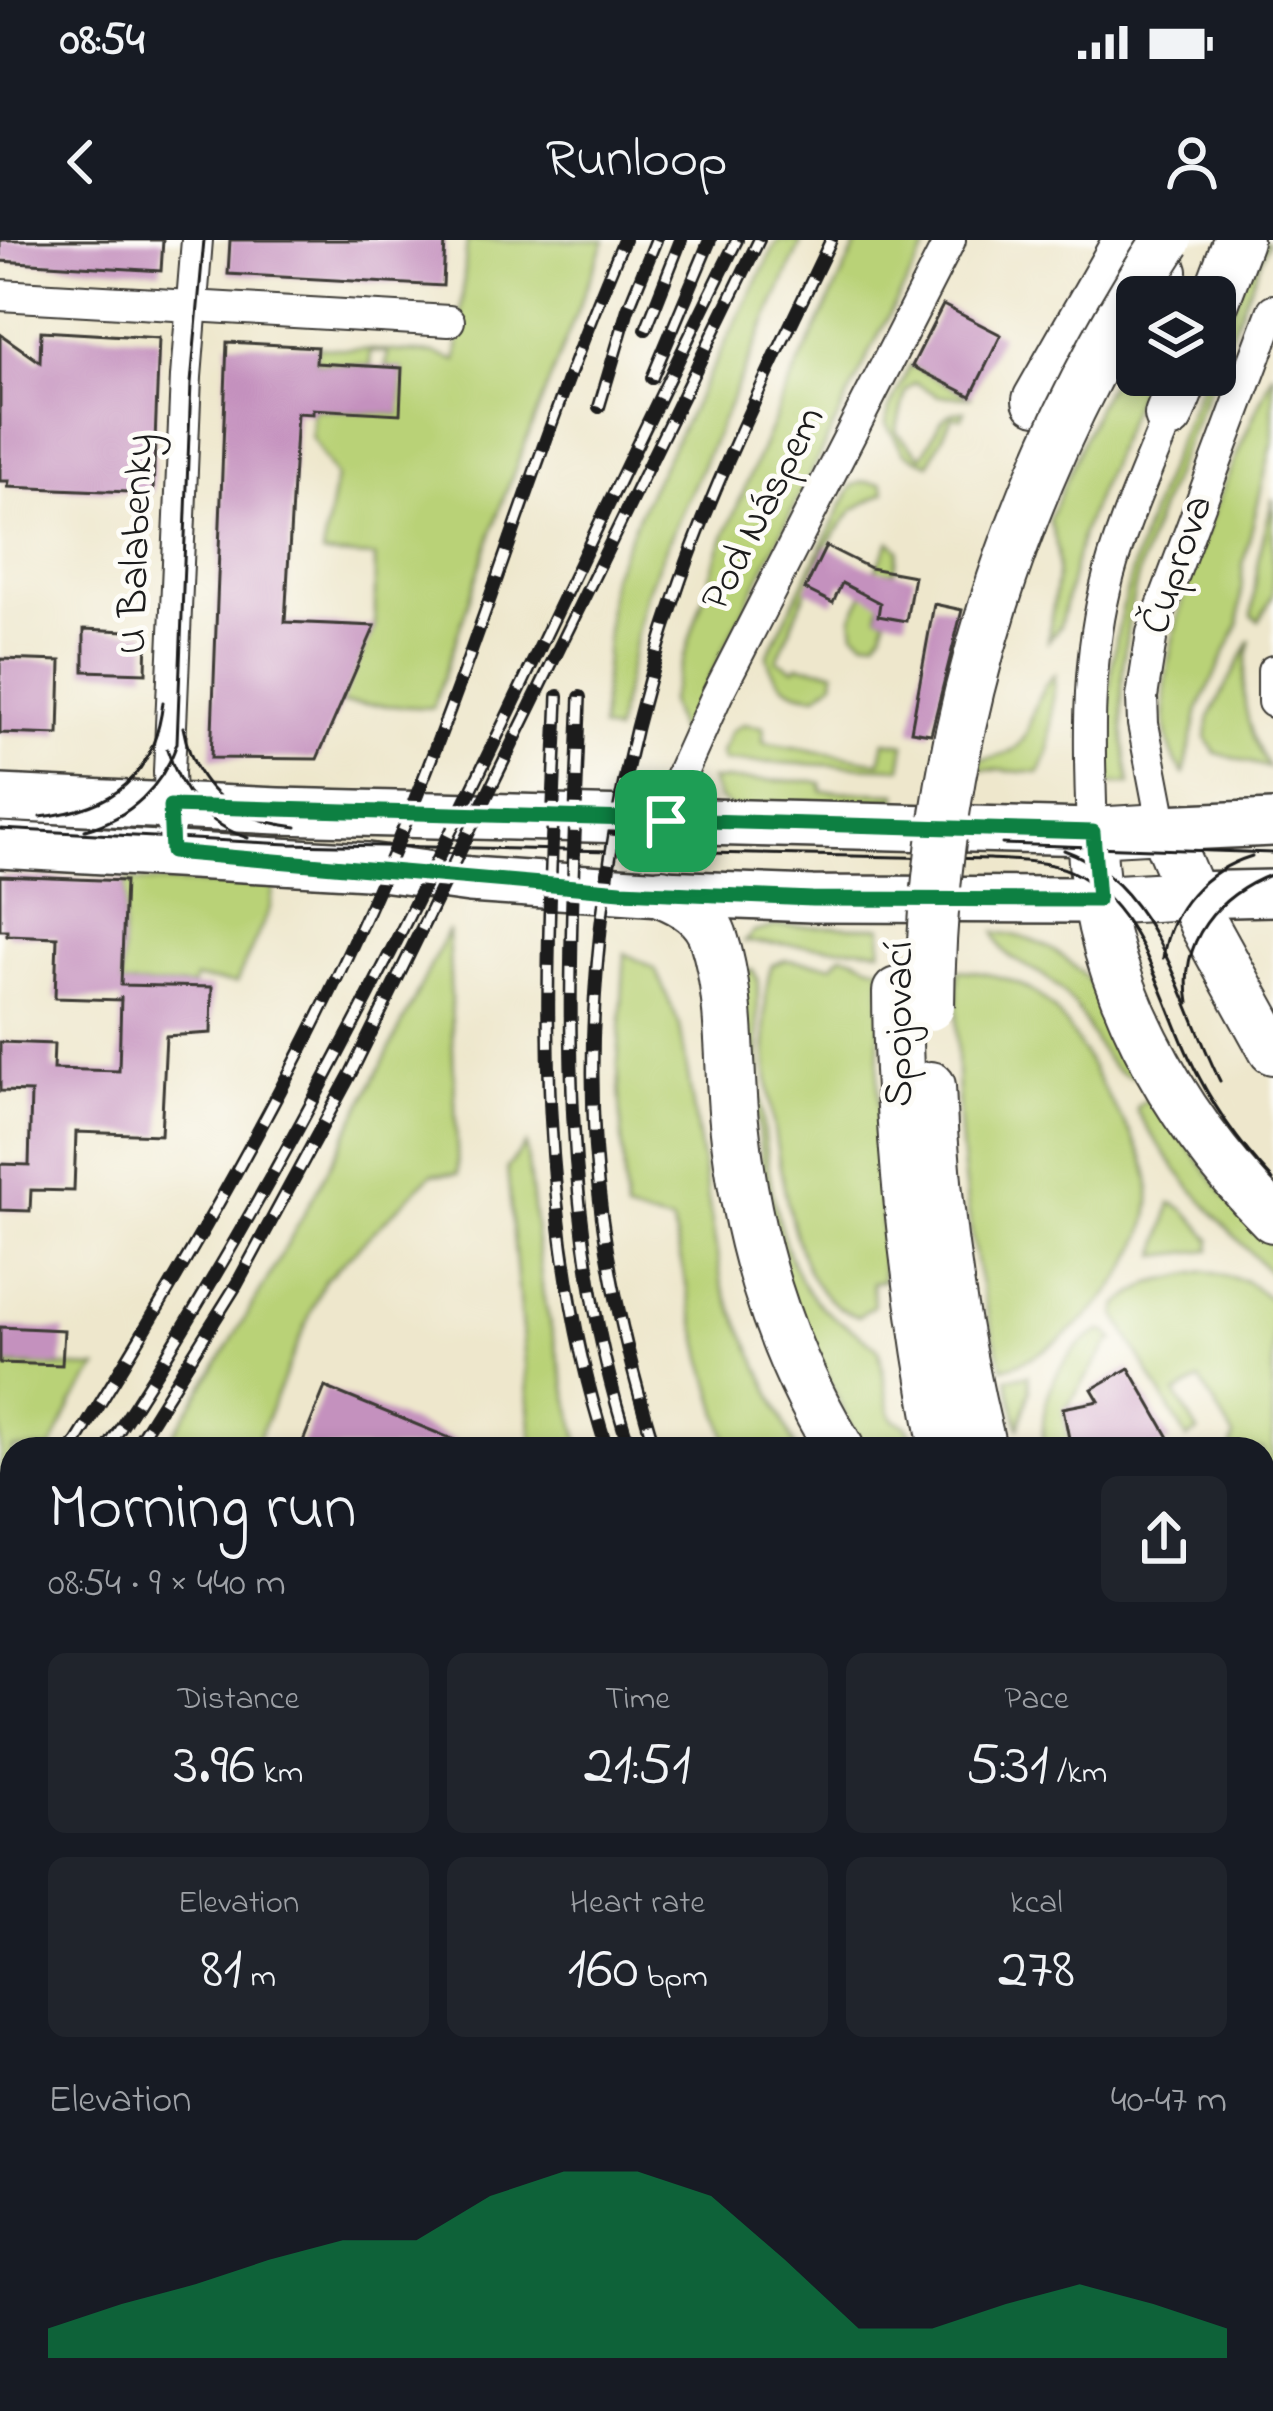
<!DOCTYPE html>
<meta charset="utf-8">
<style>
body{margin:0;font-family:"Indie Flower",sans-serif;background:#20242c;color:#f1f3f6;height:100vh;display:flex;flex-direction:column;font-size:45px;white-space:nowrap}
*{box-sizing:border-box;margin:0}
p{font-size:39px;color:#9ea1a6}
.icon{flex:none;width:66px;height:66px;fill:none;stroke:currentColor;stroke-width:2;stroke-linecap:round;stroke-linejoin:round}
.map{position:relative;flex:1;overflow:hidden}
.panel{position:absolute;left:0px;top:1197px;width:1275px;height:975px;display:flex;flex-direction:column;background:#171b24;border-radius:36px 36px 0 0;box-shadow:0 6px 18px #0003}
.panel>*{flex:none}
.tools{position:absolute;left:1116px;top:36px;display:grid;gap:24px}
.tools a{display:grid;place-items:center;width:120px;height:120px;border-radius:18px;background:#171b24;box-shadow:0 6px 18px #0003;font-size:60px}
.pin{position:absolute;display:grid;place-items:center;width:102px;height:102px;color:#fff;margin:-51px;border-radius:24px;box-shadow:0 6px 18px #0006}
.round{display:grid;place-items:center;flex:none;width:126px;height:126px;border-radius:18px;background:#20242c}
.summary{display:flex;align-items:center;justify-content:space-between;height:204px;padding:0 48px}
h1{font-size:66px;font-weight:600;line-height:90px}
.metrics{display:grid;grid-template-columns:repeat(3,1fr);gap:18px;height:204px;padding:12px 48px}
.metrics div{display:grid;align-content:center;border-radius:18px;background:#20242c;text-align:center}
.metrics b{font-size:60px;font-weight:600}
.metrics small{font-size:33px;font-weight:400}
.metrics p{font-size:33px}
.chart{height:336px;padding:24px 48px}
.chart p{display:flex;justify-content:space-between}
.chart svg{width:100%;height:216px;margin-top:12px;fill:#0b8043;opacity:.7}
.status{display:flex;justify-content:space-between;align-items:center;height:84px;padding:0 60px;background:#171b24;direction:ltr}
.status svg{height:33px;fill:currentColor}
header{display:flex;justify-content:space-between;align-items:center;height:156px;padding:0 48px;background:#171b24;font-size:54px;font-weight:600}
.map>svg:first-child{display:block}
.green{fill:#b9d277;stroke:#6a774a;stroke-width:3}
.building{fill:#c491be}
.lines{fill:none;stroke-linecap:round;stroke-linejoin:round}
.primary-tunnel{stroke:#c4bea9;stroke-width:48;stroke-dasharray:48 24;stroke-linecap:butt}
.minor-casing{stroke:#3c3a36;stroke-width:34}
.secondary-casing{stroke:#3c3a36;stroke-width:50}
.primary-casing{stroke:#3c3a36;stroke-width:52}
.minor{stroke:#fff;stroke-width:30}
.secondary{stroke:#fff;stroke-width:45}
.primary{stroke:#fff;stroke-width:48}
.tram{stroke:#1c1c1c;stroke-width:3}
.rail-casing{stroke:#1c1c1c;stroke-width:14}
.rail{stroke:#fdfcf7;stroke-width:9;stroke-dasharray:27;stroke-linecap:butt}
.primary-bridge-casing{stroke:#3c3a36;stroke-width:52;stroke-linecap:butt}
.primary-bridge{stroke:#fff;stroke-width:48}
.route-casing{stroke:#fff;stroke-width:24}
.route{stroke:#0b8043;stroke-width:15}
.labels{text-anchor:middle;dominant-baseline:central;stroke-width:10;stroke-linejoin:round;paint-order:stroke}
.street-label{font-size:42px;fill:#1c1c1c;stroke:#fdfcf7}
</style>
<div class="status"><b>08:54</b><svg viewBox="0 0 49 12"><path d="M0 12V9h3v3zM5 12V6h3v6zM10 12V3h3v9zM15 12V0h3v12zM26 1h20v11H26zM47 4h2v5h-2z"/></svg></div>
<header><svg class="icon" aria-label="back" viewBox="0 0 24 24"><path d="M15 5l-7 7 7 7"/></svg>Runloop<svg class="icon" aria-label="person" viewBox="0 0 24 24"><circle cx="12" cy="8" r="4"/><path d="M4 21q1-7 8-7t8 7"/></svg></header>
<div class="map">
<svg width="1273" height="2171" viewBox="0 0 1273 2171">
<rect width="100%" height="100%" fill="#fdfcf7"/>
<filter id="ink" filterUnits="userSpaceOnUse"><feTurbulence type="fractalNoise" baseFrequency=".00833" numOctaves="2"/><feDisplacementMap in="SourceGraphic" scale="24" xChannelSelector="R" yChannelSelector="G"/><feConvolveMatrix kernelMatrix="1 2 1 2 8 2 1 2 1" color-interpolation-filters="sRGB"/></filter>
<filter id="wash" filterUnits="userSpaceOnUse"><feTurbulence type="fractalNoise" baseFrequency=".004" numOctaves="4" result="noise"/><feDisplacementMap in="SourceGraphic" scale="48" xChannelSelector="R" yChannelSelector="G"/><feGaussianBlur stdDeviation="2.7" result="paint"/><feColorMatrix in="noise" values="0 0 0 0 0 0 0 0 0 0 0 0 0 0 0 0 0 1.4 0 .05"/><feComposite in="paint" operator="in"/></filter>
<g filter="url(#wash)">
<rect width="100%" height="100%" fill="#eee7cc"/>
<!-- green -->
<g class="green">
<path d="M467 0H605L502 262 433 468 339 463 375 386V317L322 314 336 237 311 196 313 169 399 174 402 129 386 127 388 112H370L371 126 316 123 317 107 434 113 457 121Z"/>
<path d="M778 0H802L646 353 615 493 601 489 611 337 650 250Z"/>
<path d="M859 0H931L883 86 680 498 669 462 719 309 787 149Z"/>
<path d="M1259 0 1268 3 1215 133V111Z"/>
<path d="M1137 94V135H1145L1082 293 1060 386 1048 401C1052 357 1067 323 1049 280L1098 165Z"/>
<path d="M910 125 972 157 939 156 915 143 906 150 896 192 921 216C936 200 935 170 965 171L962 178 952 177 929 224 904 213 886 184 889 169Z"/>
<path d="M1273 131V200L1243 325 1239 384 1198 470 1184 534C1118 455 1238 216 1273 131Z"/>
<path d="M1205 135H1214C1155 281 1101 381 1130 544H1110C1095 397 1150 268 1205 135Z"/>
<path d="M864 242 882 243 885 252 853 270 825 307 777 420 795 429 798 425 835 431 834 442 817 455C791 455 773 442 767 416L844 261 853 245Z"/>
<path d="M1273 258V355L1259 381 1252 376 1258 320Z"/>
<path d="M890 301 899 309 894 332H885L878 375 886 377 883 391 876 399 865 400 854 392 852 376Z"/>
<path d="M1251 400C1238 448 1243 487 1269 528L1216 513 1206 498 1210 476Z"/>
<path d="M1055 434 1049 511 1039 533 979 529 981 519C1045 516 1019 466 1055 434Z"/>
<path d="M743 484 764 487 763 502 880 522 885 501 905 504 901 528 723 521 721 513 731 491Z"/>
<path d="M710 540 813 541 821 543 822 551 897 553 894 575 731 568 719 559Z"/>
<path d="M125 641 274 646 270 668 236 743 195 739 193 746 121 745Z"/>
<path d="M776 686 882 687 881 710 744 702 754 692Z"/>
<path d="M448 690 458 934H432L324 1041 254 1209H163C273 1044 362 868 448 690Z"/>
<path d="M995 692C1084 702 1105 764 1140 835 1107 844 1092 789 1075 766 1065 754 1054 742 1041 734 1020 721 1001 719 995 692Z"/>
<path d="M625 713 655 729 680 786 722 1045 796 1209H729L703 1117 672 983 626 972 618 824Z"/>
<path d="M841 715C857 715 864 726 881 727L878 842 883 1041 872 1043 874 1065 859 1076C839 1072 821 1053 811 1036 782 984 751 778 772 725L785 720 833 725Z"/>
<path d="M740 729 753 731 758 739C757 820 760 995 813 1058 831 1080 859 1090 879 1110L890 1174 894 1180 906 1185 919 1209H861L772 1016Z"/>
<path d="M958 730C1043 737 1061 771 1099 841 1114 869 1138 899 1147 930 1169 1009 1075 1110 1003 1128 962 999 953 864 958 730Z"/>
<path d="M1152 857 1226 957 1273 1005V1036C1220 981 1177 938 1137 872V866Z"/>
<path d="M526 905 543 1055 581 1209H533L507 928Z"/>
<path d="M1171 963C1187 967 1201 987 1211 1000L1210 1010 1157 1016Z"/>
<path d="M1205 1031 1246 1041 1273 1061V1291L1263 1273V1209H1230L1234 1197 1200 1140 1176 1154 1198 1192 1187 1199 1116 1075 1119 1064 1151 1043Z"/>
<path d="M1100 1091 1107 1092 1115 1101 1110 1102 1064 1172 1071 1209H1044C1038 1162 1057 1114 1100 1091Z"/>
<path d="M0 1125 97 1128 73 1162 51 1209H12V1264L0 1275Z"/>
<path d="M1028 1135 1030 1149 1019 1189 1007 1138Z"/>
<path d="M12 1431V1584L0 1571V1447Z"/>
<path d="M1263 1710 1273 1730V1867L1263 1841Z"/>
<path d="M0 1801H12V2017L0 2023Z"/>
<path d="M223 2160 465 2164 464 2171H223Z"/>
<path d="M512 2160H778V2165L746 2164 745 2171H512Z"/>
<path d="M1150 2160H1246L1253 2171H1155Z"/>
</g>
<g id="blocks">
<!-- building -->
<g class="building">
<path d="M0 0H163L161 31 0 21Z"/>
<path d="M230 0H445L443 46 228 34Z"/>
<path d="M943 65 1001 95 971 156 912 126Z"/>
<path d="M41 91 159 98 153 253 8 247 9 241H0V94L40 122Z"/>
<path d="M227 102 317 107 316 123 402 128 400 174 313 169V174L297 173 285 382 375 386 317 519 211 518Z"/>
<path d="M826 306 870 328 914 336 906 381 878 376 880 363 842 343 833 363 805 349Z"/>
<path d="M934 364 962 370 931 494 911 491Z"/>
<path d="M84 389 147 392 146 433 84 431Z"/>
<path d="M0 419 61 421 59 495 0 493Z"/>
<path d="M0 636 125 641 121 745 212 747 211 793 166 796 161 895 76 892 74 951 31 950 30 971 0 970V924L29 925 31 852 0 851V802L54 804 53 829 119 831 121 756V760L55 758 57 697 7 695V690H0Z"/>
<path d="M0 1087 64 1090 62 1125 0 1123Z"/>
<path d="M1129 1128 1171 1201 1157 1209H1071L1063 1168 1099 1161 1092 1149Z"/>
<path d="M325 1147 474 1208V1209H300Z"/>
</g>
</g>
</g>
<g filter="url(#ink)">
<use href="#blocks" fill-opacity="0" stroke="#3c3a36" stroke-width="3"/>
<g class="lines">
<!-- primary-tunnel -->
<g class="primary-tunnel">
<path d="M1263 1928 1273 1951"/>
<path d="M1263 2056 1273 2079"/>
</g>
<defs>
<g id="minor">
<path d="M1162 0 1172 31 1173 57"/>
<path d="M0 55 449 81"/>
<path d="M1273 431V462"/>
<path d="M666 581 675 548 717 455 950 0"/>
<path d="M171 582 169 532 186 137 197 0"/>
<path d="M1163 588 1143 484 1142 457 1152 393 1273 70"/>
<path d="M1092 592C1089 512 1086 430 1105 350 1119 290 1146 233 1169 175V159"/>
</g>
<g id="secondary">
<path d="M0 558 278 571 1092 592"/>
<path d="M1163 588 1273 583"/>
<path d="M0 605 367 626 470 640 662 653 812 659 1098 660"/>
<path d="M1190 655 1273 653"/>
</g>
<g id="primary">
<path d="M1215 61 1238 0"/>
<path d="M1037 160 1128 0"/>
<path d="M1169 175 1185 135"/>
<path d="M662 653C685 662 707 675 714 700 732 756 728 823 734 882 746 999 778 1108 840 1209"/>
<path d="M1098 660 1190 655"/>
<path d="M897 752C898 907 916 1057 944 1209"/>
<path d="M1273 810 1204 685 1163 588 1092 592C1091 736 1174 879 1273 978"/>
<path d="M931 846C935 968 953 1090 982 1209"/>
</g>
</defs>
<!-- minor casing -->
<use href="#minor" class="minor-casing"/>
<!-- secondary casing -->
<use href="#secondary" class="secondary-casing"/>
<!-- primary casing -->
<use href="#primary" class="primary-casing"/>
<!-- minor -->
<use href="#minor" class="minor"/>
<!-- secondary -->
<use href="#secondary" class="secondary"/>
<!-- primary -->
<use href="#primary" class="primary"/>
<!-- tram -->
<g class="tram">
<path d="M183 487C194 549 236 581 297 587"/>
<path d="M167 509C180 550 206 585 248 598"/>
<path d="M40 577C114 569 154 537 163 462"/>
<path d="M0 589 288 604 990 619C1021 621 1053 620 1080 636 1142 672 1161 757 1189 817 1210 862 1239 904 1273 940"/>
<path d="M85 590C130 578 163 546 177 503L191 143 204 0"/>
<path d="M1002 604 1273 613"/>
<path d="M1064 610C1157 643 1180 761 1220 841"/>
<path d="M1163 718C1170 668 1204 631 1252 616"/>
<path d="M1189 763C1178 701 1218 655 1273 634"/>
</g>
<defs>
<g id="rail">
<path d="M646 89 681 0"/>
<path d="M652 138 710 0"/>
<path d="M599 167 628 69 656 0"/>
<path d="M558 456C548 709 528 964 607 1209"/>
<path d="M580 457C571 709 550 965 630 1209"/>
<path d="M72 1209C197 1007 319 798 408 577 486 387 542 189 624 0"/>
<path d="M107 1209C357 829 534 406 737 0"/>
<path d="M134 1209 237 1044 351 833 759 0"/>
<path d="M655 1209C632 1133 613 1057 602 978 574 770 611 539 680 342 721 224 778 112 831 0"/>
<path d="M0 1322 12 1304"/>
<path d="M0 1365 12 1348"/>
<path d="M0 1404 12 1387"/>
<path d="M0 1687 12 1688"/>
<path d="M0 1719 12 1720"/>
<path d="M0 1741 12 1742"/>
<path d="M0 1776 12 1777"/>
<path d="M1263 1943 1273 1949"/>
<path d="M1263 1970 1273 1976"/>
<path d="M1263 1997 1273 2004"/>
<path d="M1263 2041 1273 2046"/>
<path d="M1263 2066 1273 2072"/>
<path d="M1263 2091 1273 2097"/>
<path d="M1263 2117 1273 2123"/>
</g>
</defs>
<!-- rail casing -->
<use href="#rail" class="rail-casing"/>
<!-- rail -->
<use href="#rail" class="rail"/>
<defs>
<path id="primary-bridge" d="M930 766C932 492 1017 229 1167 0"/>
</defs>
<!-- primary-bridge casing -->
<use href="#primary-bridge" class="primary-bridge-casing"/>
<!-- primary-bridge -->
<use href="#primary-bridge" class="primary-bridge"/>
</g>
</g>
<g class="lines" filter="url(#ink)">
<defs>
<path id="route" d="M170 566 1093 592 1098 660 812 659 621 651 172 612Z"/>
</defs>
<!-- route casing -->
<use href="#route" class="route-casing"/>
<!-- route -->
<use href="#route" class="route"/>
</g>
<g class="labels">
<!-- street labels -->
<g class="street-label">
<text transform="translate(764 269) rotate(-63)">Pod Náspem</text>
<text transform="translate(137 304) rotate(-88)">U Balabenky</text>
<text transform="translate(1178 325) rotate(-71)">Čuprova</text>
<text transform="translate(900 784) rotate(-90)">Spojovací</text>
</g>
</g>
</svg>
<div class="tools">
<a><svg class="icon" aria-label="layers" viewBox="0 0 24 24"><path d="M12 4l9 5-9 5-9-5zM3 14l9 5 9-5"/></svg></a>
</div>
<div class="pin" style="left:666px;top:581px;background:#1e9e55"><svg class="icon" aria-label="arrive" viewBox="0 0 24 24"><path d="M6 21V4h12l-3 4 3 4H6"/></svg></div>
<section class="panel">
<div class="summary"><div><h1>Morning run</h1><p>08:54 · 9 × 440 m</p></div><a class="round"><svg class="icon" aria-label="share" viewBox="0 0 24 24"><path d="M12 15V3M7 8l5-5 5 5M5 13v7h14v-7"/></svg></a></div>
<div class="metrics">
<div><p>Distance</p><b>3.96<small> km</small></b></div>
<div><p>Time</p><b>21:51</b></div>
<div><p>Pace</p><b>5:31<small> /km</small></b></div>
</div>
<div class="metrics">
<div><p>Elevation</p><b>81<small> m</small></b></div>
<div><p>Heart rate</p><b>160<small> bpm</small></b></div>
<div><p>kcal</p><b>278</b></div>
</div>
<div class="chart"><p><span>Elevation</span>40–47 m</p>
<svg viewBox="0 0 160 44" preserveAspectRatio="none"><path d="M0 44V38L10 33L20 29L30 24L40 20L50 20L60 11L70 6L80 6L90 11L100 24L110 38L120 38L130 33L140 29L150 33L160 38V44z"/></svg>
</div>
</section>
</div>
